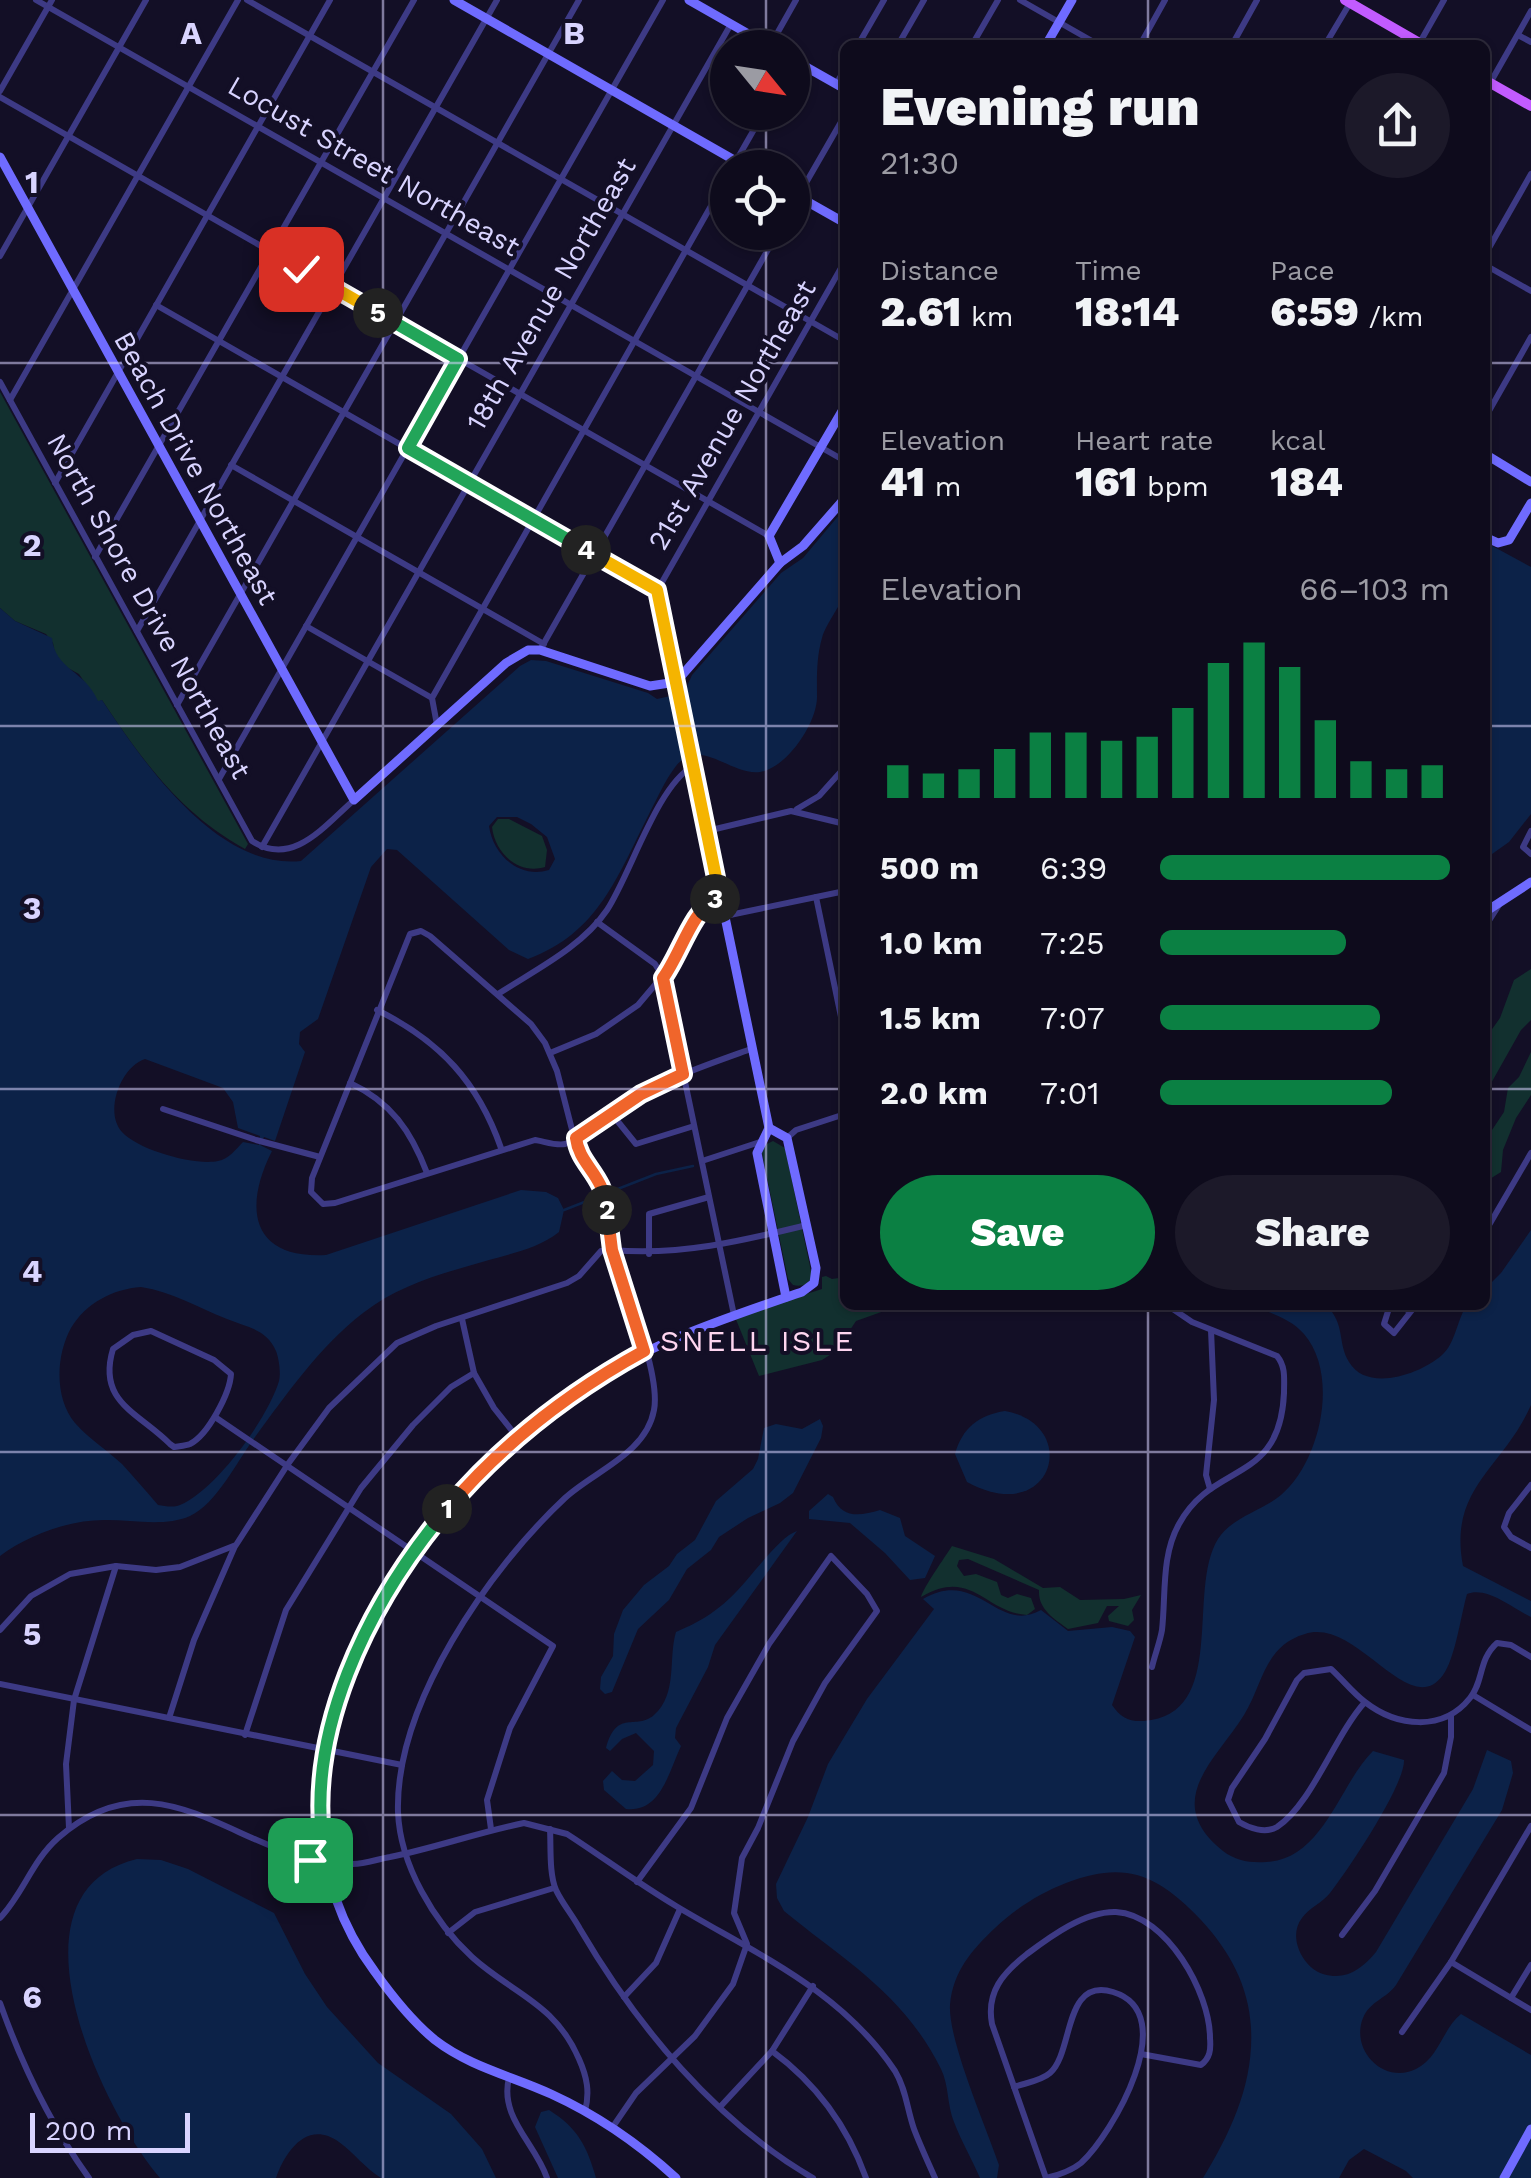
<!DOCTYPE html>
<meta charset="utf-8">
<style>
body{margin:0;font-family:"Work Sans",sans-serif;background:#1c1929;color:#f1f3f6;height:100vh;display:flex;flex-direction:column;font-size:38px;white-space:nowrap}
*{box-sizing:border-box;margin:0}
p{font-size:32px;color:#9b9ba3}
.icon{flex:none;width:55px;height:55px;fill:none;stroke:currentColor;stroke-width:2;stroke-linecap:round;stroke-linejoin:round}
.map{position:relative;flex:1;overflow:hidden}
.panel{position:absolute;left:840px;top:40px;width:650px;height:1270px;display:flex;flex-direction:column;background:#0e0b1c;border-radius:15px;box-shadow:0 2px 8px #0004,0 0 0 2px #2e2b3b}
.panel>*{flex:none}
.needle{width:65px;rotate:120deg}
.tools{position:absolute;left:710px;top:30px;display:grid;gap:20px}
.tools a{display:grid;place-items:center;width:100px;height:100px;border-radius:50%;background:#0e0b1c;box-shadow:0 2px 8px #0004,0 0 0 2px #2e2b3b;font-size:50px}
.scale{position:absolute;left:30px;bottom:25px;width:160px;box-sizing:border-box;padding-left:10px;border:5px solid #d9d4ff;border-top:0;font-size:28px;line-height:35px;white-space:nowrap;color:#d9d4ff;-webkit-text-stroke:8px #130f26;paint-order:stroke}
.pin{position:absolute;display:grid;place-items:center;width:85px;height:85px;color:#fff;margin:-42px;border-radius:20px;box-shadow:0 5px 15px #0006}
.km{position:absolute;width:50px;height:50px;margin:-25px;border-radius:50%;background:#222;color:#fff;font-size:28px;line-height:50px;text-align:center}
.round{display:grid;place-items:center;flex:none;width:105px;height:105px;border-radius:52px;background:#1c1929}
.summary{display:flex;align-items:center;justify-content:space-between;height:170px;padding:0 40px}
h1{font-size:55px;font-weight:800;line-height:75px}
.stats{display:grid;grid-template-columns:repeat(3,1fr);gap:15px;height:170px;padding:10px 40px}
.stats div{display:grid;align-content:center}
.stats b{font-size:42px;font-weight:800}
.stats small{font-size:28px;font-weight:400}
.stats p{font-size:28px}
.chart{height:280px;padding:20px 40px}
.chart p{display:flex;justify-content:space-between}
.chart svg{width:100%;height:180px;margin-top:10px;stroke:#0b8043;stroke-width:6}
.action{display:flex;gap:20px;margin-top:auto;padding:20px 40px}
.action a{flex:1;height:115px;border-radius:60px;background:#0b8043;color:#fff;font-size:40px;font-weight:800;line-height:115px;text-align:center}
.action a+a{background:#1c1929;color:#f1f3f6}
ul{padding:0 40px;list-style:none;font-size:32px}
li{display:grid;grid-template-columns:160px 120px 1fr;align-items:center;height:75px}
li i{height:25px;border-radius:12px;background:#0b8043}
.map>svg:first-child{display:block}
.green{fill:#12302f}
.water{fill:#0c2248;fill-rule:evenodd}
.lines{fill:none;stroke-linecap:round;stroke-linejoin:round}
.stream{stroke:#0c2248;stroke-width:2.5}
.street{stroke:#3d3a85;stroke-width:6}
.secondary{stroke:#6f6bff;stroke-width:9}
.primary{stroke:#c25bff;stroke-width:10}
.split-1-casing{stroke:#fff;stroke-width:20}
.split-2-casing{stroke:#fff;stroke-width:20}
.split-3-casing{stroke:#fff;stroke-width:20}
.split-4-casing{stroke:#fff;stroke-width:20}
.split-5-casing{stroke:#fff;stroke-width:20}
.split-6-casing{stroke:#fff;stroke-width:20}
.split-1{stroke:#22a559;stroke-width:12}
.split-2{stroke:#f0652b;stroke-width:12}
.split-3{stroke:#f0652b;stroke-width:12}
.split-4{stroke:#f5b400;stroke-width:12}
.split-5{stroke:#22a559;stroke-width:12}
.split-6{stroke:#f5b400;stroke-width:12}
.grid{fill:none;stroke:#d9d4ff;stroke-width:2.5;stroke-opacity:0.55}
.labels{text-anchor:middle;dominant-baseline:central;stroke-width:8;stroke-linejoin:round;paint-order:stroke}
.street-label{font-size:28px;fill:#d9d4ff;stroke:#130f26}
.neighbourhood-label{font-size:30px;letter-spacing:2.5px;fill:#ffd6f0;stroke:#130f26}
.grid-label{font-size:32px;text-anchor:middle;font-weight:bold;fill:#d9d4ff;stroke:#130f26;stroke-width:8;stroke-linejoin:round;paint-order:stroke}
</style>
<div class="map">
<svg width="1531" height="2178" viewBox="0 0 1531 2178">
<rect width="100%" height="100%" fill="#130f26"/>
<!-- green -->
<g class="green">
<path d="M0 392 248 844 245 849C180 813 142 760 102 700L98 702 79 674 66 667 55 654 53 643 46 634 15 621 0 608Z"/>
<path d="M498 819H509L542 836 547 850 545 867C518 875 495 853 492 827Z"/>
<path d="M1531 969V1020L1521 1030 1485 1094V1039L1500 1018 1514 980Z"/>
<path d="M1531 1052V1095L1516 1118 1503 1150 1501 1172 1485 1182 1488 1136 1504 1112 1508 1088 1519 1077Z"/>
<path d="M773 1141 785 1148 812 1276C809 1285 801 1287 793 1285L788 1279 762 1153 765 1145Z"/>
<path d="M826 1276 832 1279 845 1277V1305H901L856 1321 836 1351 822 1360 759 1376 735 1317 822 1289V1277Z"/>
<path d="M952 1546 994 1559 1043 1588 1060 1587 1080 1600 1124 1599 1141 1595 1132 1610 1134 1620 1128 1626 1109 1621 1108 1616 1119 1606H1107L1098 1623 1068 1629C1053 1618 1038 1609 1039 1590L968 1559 959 1560 957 1566 964 1576 976 1574 997 1582 1001 1595 1008 1598 1017 1594 1031 1598 1035 1609 1027 1615C984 1612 972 1567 921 1597 923 1588 945 1557 952 1546Z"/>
</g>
<!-- water -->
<g class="water">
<path d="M845 508C845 535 849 565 845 592 844 601 826 623 822 638 816 658 817 680 817 697 817 723 787 768 760 772 731 776 700 736 676 766 665 780 658 797 650 812 618 875 599 933 528 959L509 950 397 850 387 849 371 867 318 1019 300 1032 299 1044 305 1052 275 1141 264 1137 260 1145 272 1151C243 1208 251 1259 326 1255L521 1190 546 1192 558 1198 564 1210 559 1232C539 1248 513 1253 489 1260 444 1273 400 1284 363 1313 320 1346 285 1396 253 1440 236 1463 217 1503 190 1516 165 1527 133 1520 107 1520 71 1519 28 1535 0 1556V608L15 621 52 638C55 670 85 670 98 701L102 700C143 762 217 870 301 861L520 666 531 660 546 661 648 693 657 699 684 693 692 675 781 573 803 558ZM497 817H517L531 824 547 837 555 859 549 870C519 879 493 855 489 826ZM145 1059 223 1088 233 1102 238 1128 260 1136 259 1145 243 1142C236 1149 229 1159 218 1161 195 1166 138 1150 122 1132 104 1113 120 1067 145 1059ZM141 1287C173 1292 197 1307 227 1319 246 1327 267 1329 276 1351 279 1359 281 1373 279 1381 268 1418 216 1490 180 1505 173 1508 165 1506 158 1505 146 1491 134 1477 122 1464 107 1450 89 1439 75 1423 54 1398 56 1355 71 1328 86 1303 113 1289 141 1287Z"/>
<path d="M1485 542 1531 567V814L1509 842 1485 859Z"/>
<path d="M1531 1230V1405C1503 1469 1448 1487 1463 1566L1531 1601V1617C1512 1608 1487 1586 1467 1594 1461 1615 1455 1659 1443 1675 1409 1722 1357 1617 1305 1634 1264 1646 1263 1684 1244 1715 1216 1760 1161 1801 1223 1851 1236 1861 1250 1863 1266 1862 1323 1860 1340 1783 1373 1751L1404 1760C1405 1785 1348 1870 1330 1893 1322 1903 1309 1908 1302 1918 1287 1937 1303 1968 1323 1974 1346 1981 1362 1969 1376 1952L1473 1789 1487 1750 1511 1761 1513 1773 1502 1810 1396 1985C1386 1999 1370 2001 1363 2018 1350 2050 1384 2085 1416 2069 1439 2058 1443 2028 1461 2014L1531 2055V2178H1413L1406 2171 1364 2149 1349 2160 1339 2178H1203C1231 2132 1254 2083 1251 2028 1249 1986 1229 1950 1201 1920 1158 1875 1126 1860 1066 1883 1040 1893 1015 1909 995 1928 972 1950 953 1971 950 2005 948 2040 986 2127 999 2165L997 2178H980C972 2159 961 2141 954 2122 947 2105 949 2085 941 2069 903 1993 846 1962 784 1911L777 1898 776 1884 808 1817 828 1764 867 1699 934 1609 923 1599C978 1567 997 1635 1041 1610L1068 1631 1112 1627 1130 1631 1135 1637 1112 1705C1120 1717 1129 1722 1144 1721 1229 1715 1186 1590 1218 1539 1232 1517 1262 1511 1281 1495 1320 1462 1340 1376 1304 1334 1290 1318 1270 1313 1251 1305H1326C1346 1325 1337 1342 1349 1362 1367 1393 1421 1374 1442 1355 1455 1344 1457 1321 1466 1306L1485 1305V1289L1501 1273Z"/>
<path d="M1005 1411C1082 1425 1053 1529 967 1482L955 1454C962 1428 979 1415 1005 1411Z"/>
<path d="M820 1419 823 1426 821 1438 793 1493 780 1503 748 1518 719 1537 711 1550 687 1569 669 1600 638 1629 612 1692 605 1694 600 1689 601 1677 613 1656 614 1634 623 1610 644 1585 669 1566 677 1554 695 1540 716 1501 753 1469 758 1459 764 1428 776 1424 802 1429Z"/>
<path d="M828 1494 833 1497C842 1519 860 1516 880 1510L900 1518 905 1536 935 1556 925 1578 910 1580 885 1553 850 1523 809 1519V1511Z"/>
<path d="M797 1531 715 1645 708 1667 676 1728 675 1738 681 1746C669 1771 661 1813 626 1809L604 1790 603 1781 612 1771 622 1780 635 1781 653 1765 654 1751 636 1733 622 1739 610 1751 606 1748C617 1708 636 1731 654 1715 678 1694 668 1658 676 1632 697 1623 713 1614 730 1598 748 1582 778 1537 797 1531Z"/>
<path d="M137 1859 161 1860 188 1869 274 1913 305 1974 327 2007 378 2063 451 2114 482 2149 496 2178H381C365 2168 354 2153 339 2142 307 2119 285 2152 276 2178H160C100 2108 0 1892 137 1859Z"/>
<path d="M549 2110C578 2128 587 2147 596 2178H558L535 2127 541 2112Z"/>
</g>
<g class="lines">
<!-- stream -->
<path class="stream" d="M564 1210 656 1174 693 1166"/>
<!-- street -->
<g class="street">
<path d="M36 0 845 461"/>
<path d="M247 0 845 341"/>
<path d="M1020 0 1099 45"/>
<path d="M1518 35 1531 42"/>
<path d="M1419 44 1444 0"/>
<path d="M858 45 884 0"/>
<path d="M898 45 924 0"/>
<path d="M972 45 998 0"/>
<path d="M1140 45 1165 0"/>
<path d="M1232 45 1257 0"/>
<path d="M1325 45 1350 3"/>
<path d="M770 46 796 0"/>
<path d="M836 84 845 69"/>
<path d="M0 91 52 0"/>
<path d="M1485 92 1531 11"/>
<path d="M0 97 769 536"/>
<path d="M732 168 764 112"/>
<path d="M792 207 845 115"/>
<path d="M1485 255 1531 174"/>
<path d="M0 256 146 0"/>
<path d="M1485 265 1531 291"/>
<path d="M156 305 657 591"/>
<path d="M0 382 252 841C293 868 325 825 354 800"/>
<path d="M10 400 238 0"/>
<path d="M1485 418 1531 337"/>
<path d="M231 465 544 644"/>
<path d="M55 483 330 0"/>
<path d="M95 557 414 0"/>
<path d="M657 591 845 261"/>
<path d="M657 591 676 682"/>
<path d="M306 626 432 698"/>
<path d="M137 631 497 0"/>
<path d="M540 650 778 232"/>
<path d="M177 705 579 0"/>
<path d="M437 725 432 698 728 176"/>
<path d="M219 779 663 0"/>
<path d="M797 809 819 796 845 767"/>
<path d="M707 831 791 811 845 824"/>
<path d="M1531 831 1523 847 1531 854"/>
<path d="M262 847 731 24"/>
<path d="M816 897 845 1036"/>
<path d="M725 916 845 891"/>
<path d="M597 922 655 964 663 977 734 1315"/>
<path d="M1485 927 1499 905"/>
<path d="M498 994C535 970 582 947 607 910 631 873 657 786 693 766"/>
<path d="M377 1010C440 1041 478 1082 501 1148"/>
<path d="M550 1053 596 1034 638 1005 676 960 701 910 720 897"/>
<path d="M350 1083C391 1102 411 1131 427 1173"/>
<path d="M163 1109 256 1140 320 1157"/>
<path d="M611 1113 636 1144 694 1126"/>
<path d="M787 1138 796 1130 845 1114"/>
<path d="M702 1161 760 1142"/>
<path d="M1485 1232 1531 1153"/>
<path d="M649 1254V1214L709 1197"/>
<path d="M1390 1305 1384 1324 1394 1333 1416 1305"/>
<path d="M1396 1305 1410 1311"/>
<path d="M462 1319 474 1373 494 1408 517 1437"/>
<path d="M151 1331 214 1360 231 1374C230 1393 208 1435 190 1444 185 1446 179 1446 174 1447L170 1444C138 1412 97 1402 113 1349L133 1335Z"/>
<path d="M215 1417 553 1646 510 1728 487 1800 491 1829"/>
<path d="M1531 1485 1509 1513 1504 1527 1511 1537 1531 1548"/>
<path d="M1210 1489 1206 1475 1214 1400 1211 1330"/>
<path d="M0 1630 31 1596 70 1574 116 1566 156 1570 180 1567 236 1545 288 1464 329 1408 397 1343 436 1326 567 1283 579 1276 601 1251 612 1250 606 1198 592 1168 578 1153 557 1071 545 1043 531 1024 430 936 421 931 410 934 312 1178 311 1192 323 1204 335 1203 535 1140C543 1141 556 1146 565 1144 587 1137 616 1110 637 1097 673 1076 712 1063 751 1049"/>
<path d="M1152 1667C1155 1654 1160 1642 1162 1630 1166 1595 1161 1556 1179 1524 1213 1461 1280 1485 1284 1393 1284 1379 1286 1367 1277 1356L1192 1322 1167 1305"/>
<path d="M0 1684 402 1765"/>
<path d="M1473 1695 1531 1730"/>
<path d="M1365 1702C1335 1735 1312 1804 1277 1827 1265 1834 1249 1828 1239 1822L1228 1800 1232 1788 1265 1739 1297 1680 1304 1673 1331 1669C1343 1680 1353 1693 1365 1702 1397 1727 1443 1732 1470 1698 1484 1681 1478 1660 1497 1643L1511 1645 1531 1657"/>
<path d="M169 1718 194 1640 235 1546"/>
<path d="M245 1735 286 1610 361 1488 413 1425 451 1387 474 1373"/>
<path d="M69 1828 66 1764 74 1700 116 1566"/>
<path d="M550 1829C551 1847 549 1874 556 1890 562 1903 573 1916 580 1929 637 2026 715 2121 813 2178"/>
<path d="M0 1918C23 1894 32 1861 58 1838 165 1744 245 1868 353 1864 365 1864 378 1859 390 1857 435 1848 479 1832 524 1823L567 1834C604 1858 639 1884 676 1906 756 1954 841 1990 895 2071 906 2089 907 2109 914 2129 920 2145 928 2162 935 2178"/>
<path d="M448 1933 475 1912 554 1888"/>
<path d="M1342 1935 1375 1891 1444 1773 1451 1737V1715"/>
<path d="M1451 1962 1531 2010"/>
<path d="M624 1997 656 1963 680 1909"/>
<path d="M1511 1998 1531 1965"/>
<path d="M0 2003C22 2065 50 2124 89 2178"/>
<path d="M1402 2032 1451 1962 1531 1826"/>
<path d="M772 2051C817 2084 847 2125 866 2178"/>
<path d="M509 2078C499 2117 535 2143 547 2178"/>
<path d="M1014 2087C1025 2083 1041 2081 1050 2073 1074 2052 1063 1977 1113 1992 1183 2013 1112 2135 1081 2163 1071 2171 1059 2175 1046 2178"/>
<path d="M720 2107 772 2051 813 1986"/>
<path d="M585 2111C590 2092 587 2077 579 2059 555 2003 513 1994 472 1957 434 1922 400 1865 398 1812 395 1704 489 1569 565 1498 594 1471 646 1454 654 1410 661 1374 625 1288 612 1250 679 1256 742 1241 807 1225"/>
<path d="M612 2128 636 2093 695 2036 733 1984 747 1944 734 1913 742 1858 758 1828 793 1741 825 1683 877 1611 867 1594 831 1556 769 1644 727 1718 691 1808 637 1882"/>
<path d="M1046 2178 992 2024C986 1992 1003 1973 1027 1954 1051 1936 1085 1911 1116 1912 1167 1915 1210 1993 1210 2038 1211 2050 1210 2058 1201 2065L1141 2054"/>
</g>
<!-- secondary -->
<g class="secondary">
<path d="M454 0 748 168"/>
<path d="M689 0 773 48"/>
<path d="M1046 45 1072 0"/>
<path d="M792 59 845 89"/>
<path d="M0 157 354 800 506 663 528 650H540L650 686 676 682 780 563 803 546 845 498"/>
<path d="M792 193 845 223"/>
<path d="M1485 454 1531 482"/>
<path d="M1485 537 1498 543 1509 540 1531 503"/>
<path d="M780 563 769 536 845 406"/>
<path d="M676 682 769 1128 757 1153 786 1297"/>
<path d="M1485 912 1531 882"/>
<path d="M676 2178C639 2144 597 2115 551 2094 512 2076 470 2067 435 2040 413 2022 392 1996 375 1972 231 1778 403 1514 569 1397 640 1346 720 1320 802 1292L814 1283 816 1268 787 1138 769 1128"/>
<path d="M1504 2178 1531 2129"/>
</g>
<!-- primary -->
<g class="primary">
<path d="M1345 0 1423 45"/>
<path d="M1485 80 1531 106"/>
</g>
</g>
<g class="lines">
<defs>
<path id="split-1" d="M310 1860 326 1862C300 1737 369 1602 447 1509"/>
<path id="split-2" d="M447 1509C503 1443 569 1392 644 1351L612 1250 607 1210"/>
<path id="split-3" d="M607 1210C604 1174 579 1165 576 1138L641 1094 683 1074 663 978C680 955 692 911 715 899"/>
<path id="split-4" d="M586 550 657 590 720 897 715 899"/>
<path id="split-5" d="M378 313 458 359 408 448 586 550"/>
<path id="split-6" d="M301 269 378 313"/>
</defs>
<!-- split-1 casing -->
<use href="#split-1" class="split-1-casing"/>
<!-- split-2 casing -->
<use href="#split-2" class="split-2-casing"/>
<!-- split-3 casing -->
<use href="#split-3" class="split-3-casing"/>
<!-- split-4 casing -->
<use href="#split-4" class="split-4-casing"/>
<!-- split-5 casing -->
<use href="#split-5" class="split-5-casing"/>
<!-- split-6 casing -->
<use href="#split-6" class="split-6-casing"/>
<!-- split-1 -->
<use href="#split-1" class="split-1"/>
<!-- split-2 -->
<use href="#split-2" class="split-2"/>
<!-- split-3 -->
<use href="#split-3" class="split-3"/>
<!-- split-4 -->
<use href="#split-4" class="split-4"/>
<!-- split-5 -->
<use href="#split-5" class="split-5"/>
<!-- split-6 -->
<use href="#split-6" class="split-6"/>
</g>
<!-- grid -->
<path class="grid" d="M383 0V2178M766 0V48M1148 0V45M766 112V168M766 232V2178M0 363H845M1485 363H1531M0 726H845M1485 726H1531M0 1089H845M1485 1089H1531M1148 1305V2178M0 1452H1531M0 1815H1531"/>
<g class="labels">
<!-- street labels -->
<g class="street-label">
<text transform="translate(374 166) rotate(30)">Locust Street Northeast</text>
<text transform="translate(551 294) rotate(-60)">18th Avenue Northeast</text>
<text transform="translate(732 415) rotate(-60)">21st Avenue Northeast</text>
<text transform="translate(196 468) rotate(61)">Beach Drive Northeast</text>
<text transform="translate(149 606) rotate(61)">North Shore Drive Northeast</text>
</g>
<!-- neighbourhood labels -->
<g class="neighbourhood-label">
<text x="758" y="1340">SNELL ISLE</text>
</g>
</g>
<g class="grid-label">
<text x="191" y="44">A</text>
<text x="574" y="44">B</text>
<text x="32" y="193">1</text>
<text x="32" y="556">2</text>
<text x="32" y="919">3</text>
<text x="32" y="1282">4</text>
<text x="32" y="1645">5</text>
<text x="32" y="2008">6</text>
</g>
</svg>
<div class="tools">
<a><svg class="needle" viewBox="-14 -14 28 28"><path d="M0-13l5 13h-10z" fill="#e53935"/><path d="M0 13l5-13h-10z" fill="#9b9ba3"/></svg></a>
<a><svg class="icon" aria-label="locate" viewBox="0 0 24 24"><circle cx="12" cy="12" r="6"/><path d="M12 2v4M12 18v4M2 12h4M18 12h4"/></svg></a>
</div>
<div class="scale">200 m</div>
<div class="pin" style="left:310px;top:1860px;background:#1e9e55"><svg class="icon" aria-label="arrive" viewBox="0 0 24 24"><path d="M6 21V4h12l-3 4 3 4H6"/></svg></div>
<div class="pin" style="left:301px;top:269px;background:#d93025"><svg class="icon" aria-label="check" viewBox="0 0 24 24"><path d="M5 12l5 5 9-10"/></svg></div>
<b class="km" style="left:447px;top:1509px">1</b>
<b class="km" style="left:607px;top:1210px">2</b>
<b class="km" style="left:715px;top:899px">3</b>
<b class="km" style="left:586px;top:550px">4</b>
<b class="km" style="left:378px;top:313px">5</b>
<section class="panel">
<div class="summary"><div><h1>Evening run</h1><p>21:30</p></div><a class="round"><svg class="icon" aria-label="share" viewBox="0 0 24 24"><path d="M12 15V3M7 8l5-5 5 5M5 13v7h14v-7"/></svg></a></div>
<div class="stats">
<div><p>Distance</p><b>2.61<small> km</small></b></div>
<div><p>Time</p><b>18:14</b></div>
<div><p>Pace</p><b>6:59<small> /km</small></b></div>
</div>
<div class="stats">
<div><p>Elevation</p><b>41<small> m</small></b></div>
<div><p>Heart rate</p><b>161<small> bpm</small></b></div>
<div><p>kcal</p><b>184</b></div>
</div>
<div class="chart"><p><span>Elevation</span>66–103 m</p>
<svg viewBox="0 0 160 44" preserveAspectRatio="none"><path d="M5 44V36M15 44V38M25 44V37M35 44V32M45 44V28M55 44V28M65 44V30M75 44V29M85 44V22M95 44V11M105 44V6M115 44V12M125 44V25M135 44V35M145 44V37M155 44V36"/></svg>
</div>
<ul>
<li><b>500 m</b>6:39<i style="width:100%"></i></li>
<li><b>1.0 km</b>7:25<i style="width:64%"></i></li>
<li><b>1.5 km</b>7:07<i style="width:76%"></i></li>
<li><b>2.0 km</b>7:01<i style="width:80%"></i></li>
</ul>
<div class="action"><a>Save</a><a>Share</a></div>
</section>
</div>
